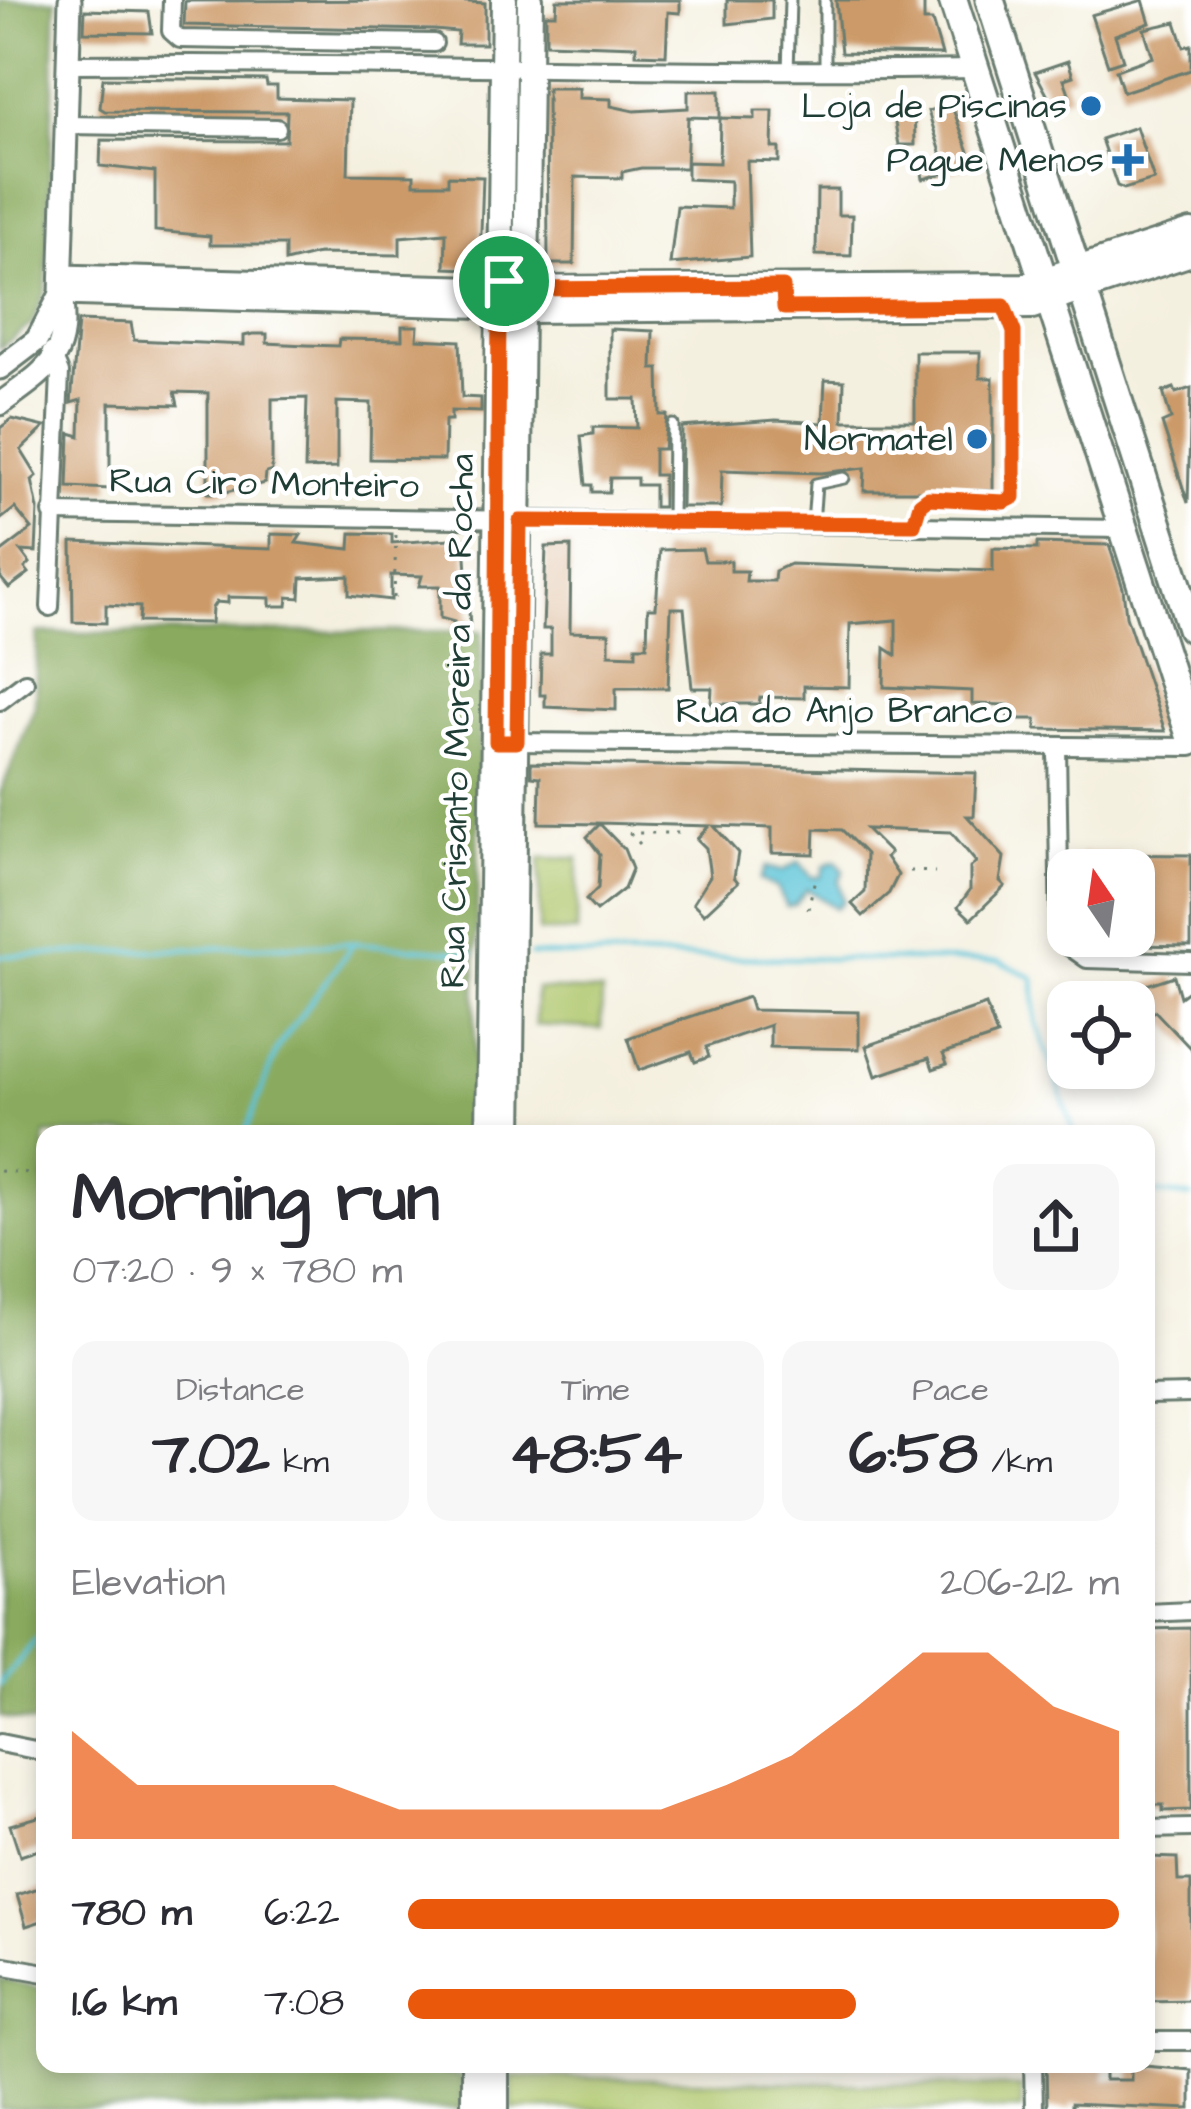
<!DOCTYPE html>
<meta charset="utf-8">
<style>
body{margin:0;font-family:"Architects Daughter",sans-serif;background:#f7f7f7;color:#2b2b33;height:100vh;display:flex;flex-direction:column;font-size:45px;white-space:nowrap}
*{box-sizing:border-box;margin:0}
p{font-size:39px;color:#7c7c81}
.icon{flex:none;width:66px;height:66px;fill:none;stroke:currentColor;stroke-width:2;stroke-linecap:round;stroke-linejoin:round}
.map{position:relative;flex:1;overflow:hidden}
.details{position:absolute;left:36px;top:1125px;width:1119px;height:948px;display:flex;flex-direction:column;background:#fff;border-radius:24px;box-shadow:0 6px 18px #0003}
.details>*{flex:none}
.needle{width:78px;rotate:347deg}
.tools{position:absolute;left:1047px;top:849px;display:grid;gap:24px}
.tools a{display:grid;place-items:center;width:108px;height:108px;border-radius:24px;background:#fff;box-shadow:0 6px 18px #0003;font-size:60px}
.pin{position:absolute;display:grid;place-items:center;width:102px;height:102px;color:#fff;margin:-51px;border:6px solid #fff;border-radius:50%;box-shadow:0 3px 12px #0007}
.round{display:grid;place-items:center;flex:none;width:126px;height:126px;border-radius:24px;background:#f7f7f7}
.headline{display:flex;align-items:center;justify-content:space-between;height:204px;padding:0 36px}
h1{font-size:66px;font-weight:700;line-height:90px}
.figures{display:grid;grid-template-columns:repeat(3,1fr);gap:18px;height:204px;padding:12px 36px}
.figures div{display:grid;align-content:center;border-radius:24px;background:#f7f7f7;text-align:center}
.figures b{font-size:60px;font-weight:700}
.figures small{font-size:33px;font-weight:400}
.figures p{font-size:33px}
.chart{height:336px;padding:24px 36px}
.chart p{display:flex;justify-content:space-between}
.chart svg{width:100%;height:216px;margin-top:12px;fill:#ea580c;opacity:.7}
ul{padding:0 36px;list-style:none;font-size:39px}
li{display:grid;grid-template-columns:192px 144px 1fr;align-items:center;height:90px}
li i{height:30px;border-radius:15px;background:#ea580c}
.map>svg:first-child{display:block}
.green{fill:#aec66b;stroke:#668250;stroke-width:3}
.forest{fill:#8aab5f;stroke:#54744a;stroke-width:3}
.water{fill:#5cc4d8;stroke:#3e8086;stroke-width:3}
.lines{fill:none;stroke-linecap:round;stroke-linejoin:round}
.stream{stroke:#5cc4d8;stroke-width:4.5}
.building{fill:#cc9a68}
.service-casing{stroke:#6a7c70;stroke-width:15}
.minor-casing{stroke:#6a7c70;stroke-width:22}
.tertiary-casing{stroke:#6a7c70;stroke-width:27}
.secondary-casing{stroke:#6a7c70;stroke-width:30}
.trunk-casing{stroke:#6a7c70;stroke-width:33}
.path{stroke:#6a7c70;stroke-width:3;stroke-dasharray:3 9;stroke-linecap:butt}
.service{stroke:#fff;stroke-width:9}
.minor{stroke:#fff;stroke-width:16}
.tertiary{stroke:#fff;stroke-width:21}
.secondary{stroke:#fff;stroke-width:24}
.trunk{stroke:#fff;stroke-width:27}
.route-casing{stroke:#fff;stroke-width:24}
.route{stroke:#ea580c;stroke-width:15}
.poi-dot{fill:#1f6fb2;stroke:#fff;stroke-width:4.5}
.labels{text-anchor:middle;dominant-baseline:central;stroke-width:9;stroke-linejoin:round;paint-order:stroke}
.poi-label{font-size:36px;fill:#1f3d34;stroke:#fff;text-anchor:end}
.street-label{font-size:36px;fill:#1f3d34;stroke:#fff}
</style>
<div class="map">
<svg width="1191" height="2109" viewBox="0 0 1191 2109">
<rect width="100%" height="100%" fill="#fff"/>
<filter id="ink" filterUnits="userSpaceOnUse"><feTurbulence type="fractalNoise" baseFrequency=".00833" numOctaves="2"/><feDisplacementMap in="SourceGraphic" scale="24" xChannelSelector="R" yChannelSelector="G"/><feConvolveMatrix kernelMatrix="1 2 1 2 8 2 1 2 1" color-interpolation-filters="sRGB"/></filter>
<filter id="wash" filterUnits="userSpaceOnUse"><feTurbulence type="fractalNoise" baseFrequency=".004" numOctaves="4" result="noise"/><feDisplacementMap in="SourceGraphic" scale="48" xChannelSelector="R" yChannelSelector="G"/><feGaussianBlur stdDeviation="2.7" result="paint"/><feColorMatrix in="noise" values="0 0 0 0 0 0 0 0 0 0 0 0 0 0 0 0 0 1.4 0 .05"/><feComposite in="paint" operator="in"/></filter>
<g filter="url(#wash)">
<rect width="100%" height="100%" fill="#f4f0df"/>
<!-- green -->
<g class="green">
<path d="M540 858H578L577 932H539Z"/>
<path d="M536 989 602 992 601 1029 535 1025Z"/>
<path d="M512 2076 1021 2087V2109H512Z"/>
</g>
<!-- forest -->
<g class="forest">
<path d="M0 0H56L46 290 32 324 0 348Z"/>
<path d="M482 631 473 1134H45V1725L0 1717V794L35 706 37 633Z"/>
<path d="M0 1979 45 1989V2064H400L462 2077 461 2109H0Z"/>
</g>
<!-- water -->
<path class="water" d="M836 861 844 871 839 881 843 901 836 908 807 889 795 905 787 907 777 888 760 880 766 867 782 871 799 862 812 877H821L825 865Z"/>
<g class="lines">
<!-- stream -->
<g class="stream">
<path d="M531 955 999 961 1034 978 1036 1021 1075 1134"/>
<path d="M0 956 354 943"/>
<path d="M245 1134 278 1047 354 943 473 953"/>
<path d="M1146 1192 1191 1197"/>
<path d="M0 1684 45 1629"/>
</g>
</g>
<g id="blocks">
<!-- building -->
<g class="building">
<path d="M435 0 485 3V44H457L458 32 434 30 184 25 185 1Z"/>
<path d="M557 0H680V13L668 12 666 55 636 54V46L546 43V14H556Z"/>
<path d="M727 0H772V19L727 24Z"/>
<path d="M836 0H924V21H932L942 55 841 53Z"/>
<path d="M1143 0 1150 23 1115 35 1123 60 1108 65 1091 15Z"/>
<path d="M85 10 149 12 152 33 84 32Z"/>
<path d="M1176 22 1184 47 1191 45V70L1123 92 1116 70 1153 57 1144 29Z"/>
<path d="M1068 61 1073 76 1064 79 1070 96 1051 102 1035 72Z"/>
<path d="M103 78 266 80 267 86H277V98L350 100 348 174 414 175V184H448V176L483 177 480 259H469V269L445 268 446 233 400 237V255L318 254 285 262V245H210V236L155 231V172L100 166 101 140 286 141 287 112 105 111 100 108Z"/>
<path d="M547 88H579V98L611 99V106L634 111 688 108V91H720V118L688 117 686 168H641L622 172V178L575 177 574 264H548Z"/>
<path d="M914 104 915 145H899L893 112Z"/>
<path d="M951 104 974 165 923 179 921 166 944 162 928 111Z"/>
<path d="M755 111H773L772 148H779V162L747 161 750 257 670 264 677 206 730 208V181L687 179V162L719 163 720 118 755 119Z"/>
<path d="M1136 127 1154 180 1124 189 1117 186 1101 139Z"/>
<path d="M817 190H838V215H852L851 256 816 255Z"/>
<path d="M78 321 131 323 134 340 244 345V336L253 334H267V343L306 345 338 346 339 339 402 340V326H418L417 339 460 341 462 397 481 398V412L451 411V420H445L444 460 370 459 371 403 337 402V468L305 469 307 398 272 399V471L266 473 265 483 221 493H208V393L175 392 178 405 110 403V489L68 487 70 433 80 436 81 400 71 403Z"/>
<path d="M610 329 653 331 652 369H659L660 415H667L664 449H654V475H663V507H654V485H637V478H610L609 492H592V485H586L581 436 593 434V427L637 428 636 399H610Z"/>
<path d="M915 352H980V378H993V491H864L865 468 821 473 722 470 721 507H681L682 427 776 420 823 423 825 380 844 381 843 421H915Z"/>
<path d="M1174 388 1176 393 1191 388 1188 503 1162 423 1171 419 1163 392Z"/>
<path d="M12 419 45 427 21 450 37 476 32 480 38 509 36 552 21 551 30 563 25 568 29 573 9 588 0 577V553L32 529 15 508 0 520V428Z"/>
<path d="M351 533 392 534V543L465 538 470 628 454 627V622L440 618V586H419L422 576 391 575V600L349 595V576L301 578 300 598 288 597 287 606H270V598L228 597V603L216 602 212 608 211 623 139 622 140 607 106 605V623L73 622 72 542 271 549V534L301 535 296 543 350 549Z"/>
<path d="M1037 543 1109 545 1123 588 1126 616 1165 731 1036 729V719H1008V705L972 704V691L884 687 885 648 896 655V620L850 624 849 687 804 686V698L760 697 759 704H711L712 688H692L684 608H671L668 688H616V710L545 707V695H540L541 654H551V629H543L546 547 571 546 570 632 609 633V654L636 655V646H647L648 608H656L660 550 702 549 705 561H731V571H747L746 581H774L775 571 790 564 993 571V548L1037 549Z"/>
<path d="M531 763 976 773 974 816H967L1004 857 1000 881 1005 886 971 919 958 907 970 890V868L976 862 951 832 866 829 890 853 886 857 898 875 889 893 863 916 852 904 865 892 866 854 842 830 815 829 814 854 772 853V828L714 826 738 853 734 877 738 882 704 914 693 903 710 876 706 848 697 839 709 826 599 823 624 849 632 869 624 889 596 911 586 900 598 888 600 854 587 837 600 824 539 823 540 777 531 776Z"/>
<path d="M1080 854 1191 855V946L1134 945V870H1080Z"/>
<path d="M1174 976 1180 997 1191 989V1049L1155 1011 1149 1014 1134 989Z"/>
<path d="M748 997 752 1010 859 1012V1049L770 1047V1025L706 1047 709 1057 695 1062 691 1052 639 1070 628 1038Z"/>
<path d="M986 1005 997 1036 943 1054 947 1064 933 1069 929 1058 876 1076 866 1046Z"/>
<path d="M1191 1628V1810L1163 1811V1805H1147L1146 1629Z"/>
<path d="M45 1815V1848L20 1856 10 1825Z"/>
<path d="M1147 1857 1177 1858 1178 1881H1191V2000L1148 2001Z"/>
<path d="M45 1886V1920L26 1926 17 1895Z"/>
<path d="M1046 2064H1105V2080H1131V2065L1191 2070V2109L1071 2104V2109H1047Z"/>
</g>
</g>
</g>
<g filter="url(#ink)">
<use href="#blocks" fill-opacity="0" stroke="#6a7c70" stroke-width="3"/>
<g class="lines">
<defs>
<g id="service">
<path d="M788 73 790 0"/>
<path d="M825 73V0"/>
<path d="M672 523 673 425"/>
<path d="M813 524 816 484 844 478"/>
<path d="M913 525 919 504 928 498 1004 501 1014 497V331L1005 311"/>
</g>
<g id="minor">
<path d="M172 0 171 31 180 39 434 43"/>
<path d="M67 64C370 62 673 74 975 69"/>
<path d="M66 125 277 128"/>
<path d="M52 513 1122 529"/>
<path d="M50 607 60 373 51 352"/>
<path d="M0 701 25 682"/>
<path d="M508 742 1191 747"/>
<path d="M1057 746 1060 940 1087 959 1191 962"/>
<path d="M1146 1395 1191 1394"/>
<path d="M1146 1613 1191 1611"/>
<path d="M0 1743 45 1752"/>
<path d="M1146 1829 1191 1828"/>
<path d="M0 1965 45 1973"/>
<path d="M1146 2041H1191"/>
<path d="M1033 2064 1034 2109"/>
</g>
<g id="tertiary">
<path d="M62 276 497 288"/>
<path d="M61 294 498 307"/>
<path d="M0 368 37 340 61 294"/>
<path d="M0 404C49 368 70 359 61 294L70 0"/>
</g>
<g id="secondary">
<path d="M500 284 504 0"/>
<path d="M526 285 530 0"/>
<path d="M528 289 1025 286 1191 232"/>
<path d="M525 310 1032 306 1191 253"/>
<path d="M489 1134 499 309"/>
<path d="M510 1134 521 313"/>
<path d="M474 2064V2109"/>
<path d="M496 2109V2064"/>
</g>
<g id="trunk">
<path d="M953 0 1191 738"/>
<path d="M990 0 1191 628"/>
</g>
</defs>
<!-- service casing -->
<use href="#service" class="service-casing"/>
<!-- minor casing -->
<use href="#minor" class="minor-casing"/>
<!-- tertiary casing -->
<use href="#tertiary" class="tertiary-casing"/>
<!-- secondary casing -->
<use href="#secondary" class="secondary-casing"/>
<!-- trunk casing -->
<use href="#trunk" class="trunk-casing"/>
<!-- path -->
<g class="path">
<path d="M394 598 396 534"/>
<path d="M640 844 630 833H683"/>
<path d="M910 871 935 872"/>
<path d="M808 909 816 874"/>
<path d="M0 1171 45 1174"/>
<path d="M730 2064 997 2070"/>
</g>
<!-- service -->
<use href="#service" class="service"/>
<!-- minor -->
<use href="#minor" class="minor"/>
<!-- tertiary -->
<use href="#tertiary" class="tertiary"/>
<!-- secondary -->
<use href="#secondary" class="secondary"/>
<!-- trunk -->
<use href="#trunk" class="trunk"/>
</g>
</g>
<g class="lines" filter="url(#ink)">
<defs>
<path id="route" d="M518 280 529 289 783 287 784 308 1004 306 1014 332V497L1004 502 928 498 920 504 914 524 520 521 517 742H496L499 309 494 299 500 284Z"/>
</defs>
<!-- route casing -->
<use href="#route" class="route-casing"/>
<!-- route -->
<use href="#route" class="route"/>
</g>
<!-- markers -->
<g class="poi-dot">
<circle cx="1091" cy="106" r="12"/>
<path d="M1122 142h12v12h12v12h-12v12h-12v-12h-12v-12h12z"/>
<circle cx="977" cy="439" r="12"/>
</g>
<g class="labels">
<!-- poi labels -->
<g class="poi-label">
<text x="1067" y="106">Loja de Piscinas</text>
<text x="1104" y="160">Pague Menos</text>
<text x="953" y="439">Normatel</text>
</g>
<!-- street labels -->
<g class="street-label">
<text transform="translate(264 484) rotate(1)">Rua Ciro Monteiro</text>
<text x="844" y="711">Rua do Anjo Branco</text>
<text transform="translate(458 721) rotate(-89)">Rua Crisanto Moreira da Rocha</text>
</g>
</g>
</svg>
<div class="tools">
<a><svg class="needle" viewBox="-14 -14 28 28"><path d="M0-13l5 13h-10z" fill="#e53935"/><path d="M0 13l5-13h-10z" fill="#7c7c81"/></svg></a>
<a><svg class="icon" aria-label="locate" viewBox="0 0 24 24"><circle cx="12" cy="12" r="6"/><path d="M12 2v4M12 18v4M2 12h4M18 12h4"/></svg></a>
</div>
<div class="pin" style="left:504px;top:281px;background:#1e9e55"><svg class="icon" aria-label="arrive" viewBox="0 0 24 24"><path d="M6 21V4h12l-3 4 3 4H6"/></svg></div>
<section class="details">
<div class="headline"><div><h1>Morning run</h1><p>07:20 · 9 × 780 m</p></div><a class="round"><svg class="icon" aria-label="share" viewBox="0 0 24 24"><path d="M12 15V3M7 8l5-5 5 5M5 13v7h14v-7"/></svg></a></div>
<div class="figures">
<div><p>Distance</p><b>7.02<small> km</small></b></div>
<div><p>Time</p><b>48:54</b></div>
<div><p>Pace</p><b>6:58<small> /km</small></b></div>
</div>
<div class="chart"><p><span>Elevation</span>206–212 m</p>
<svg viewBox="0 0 160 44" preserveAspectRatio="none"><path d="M0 44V22L10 33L20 33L30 33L40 33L50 38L60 38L70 38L80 38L90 38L100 33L110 27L120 17L130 6L140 6L150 17L160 22V44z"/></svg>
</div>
<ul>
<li><b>780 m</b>6:22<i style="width:100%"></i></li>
<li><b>1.6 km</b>7:08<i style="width:63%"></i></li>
</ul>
</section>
</div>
